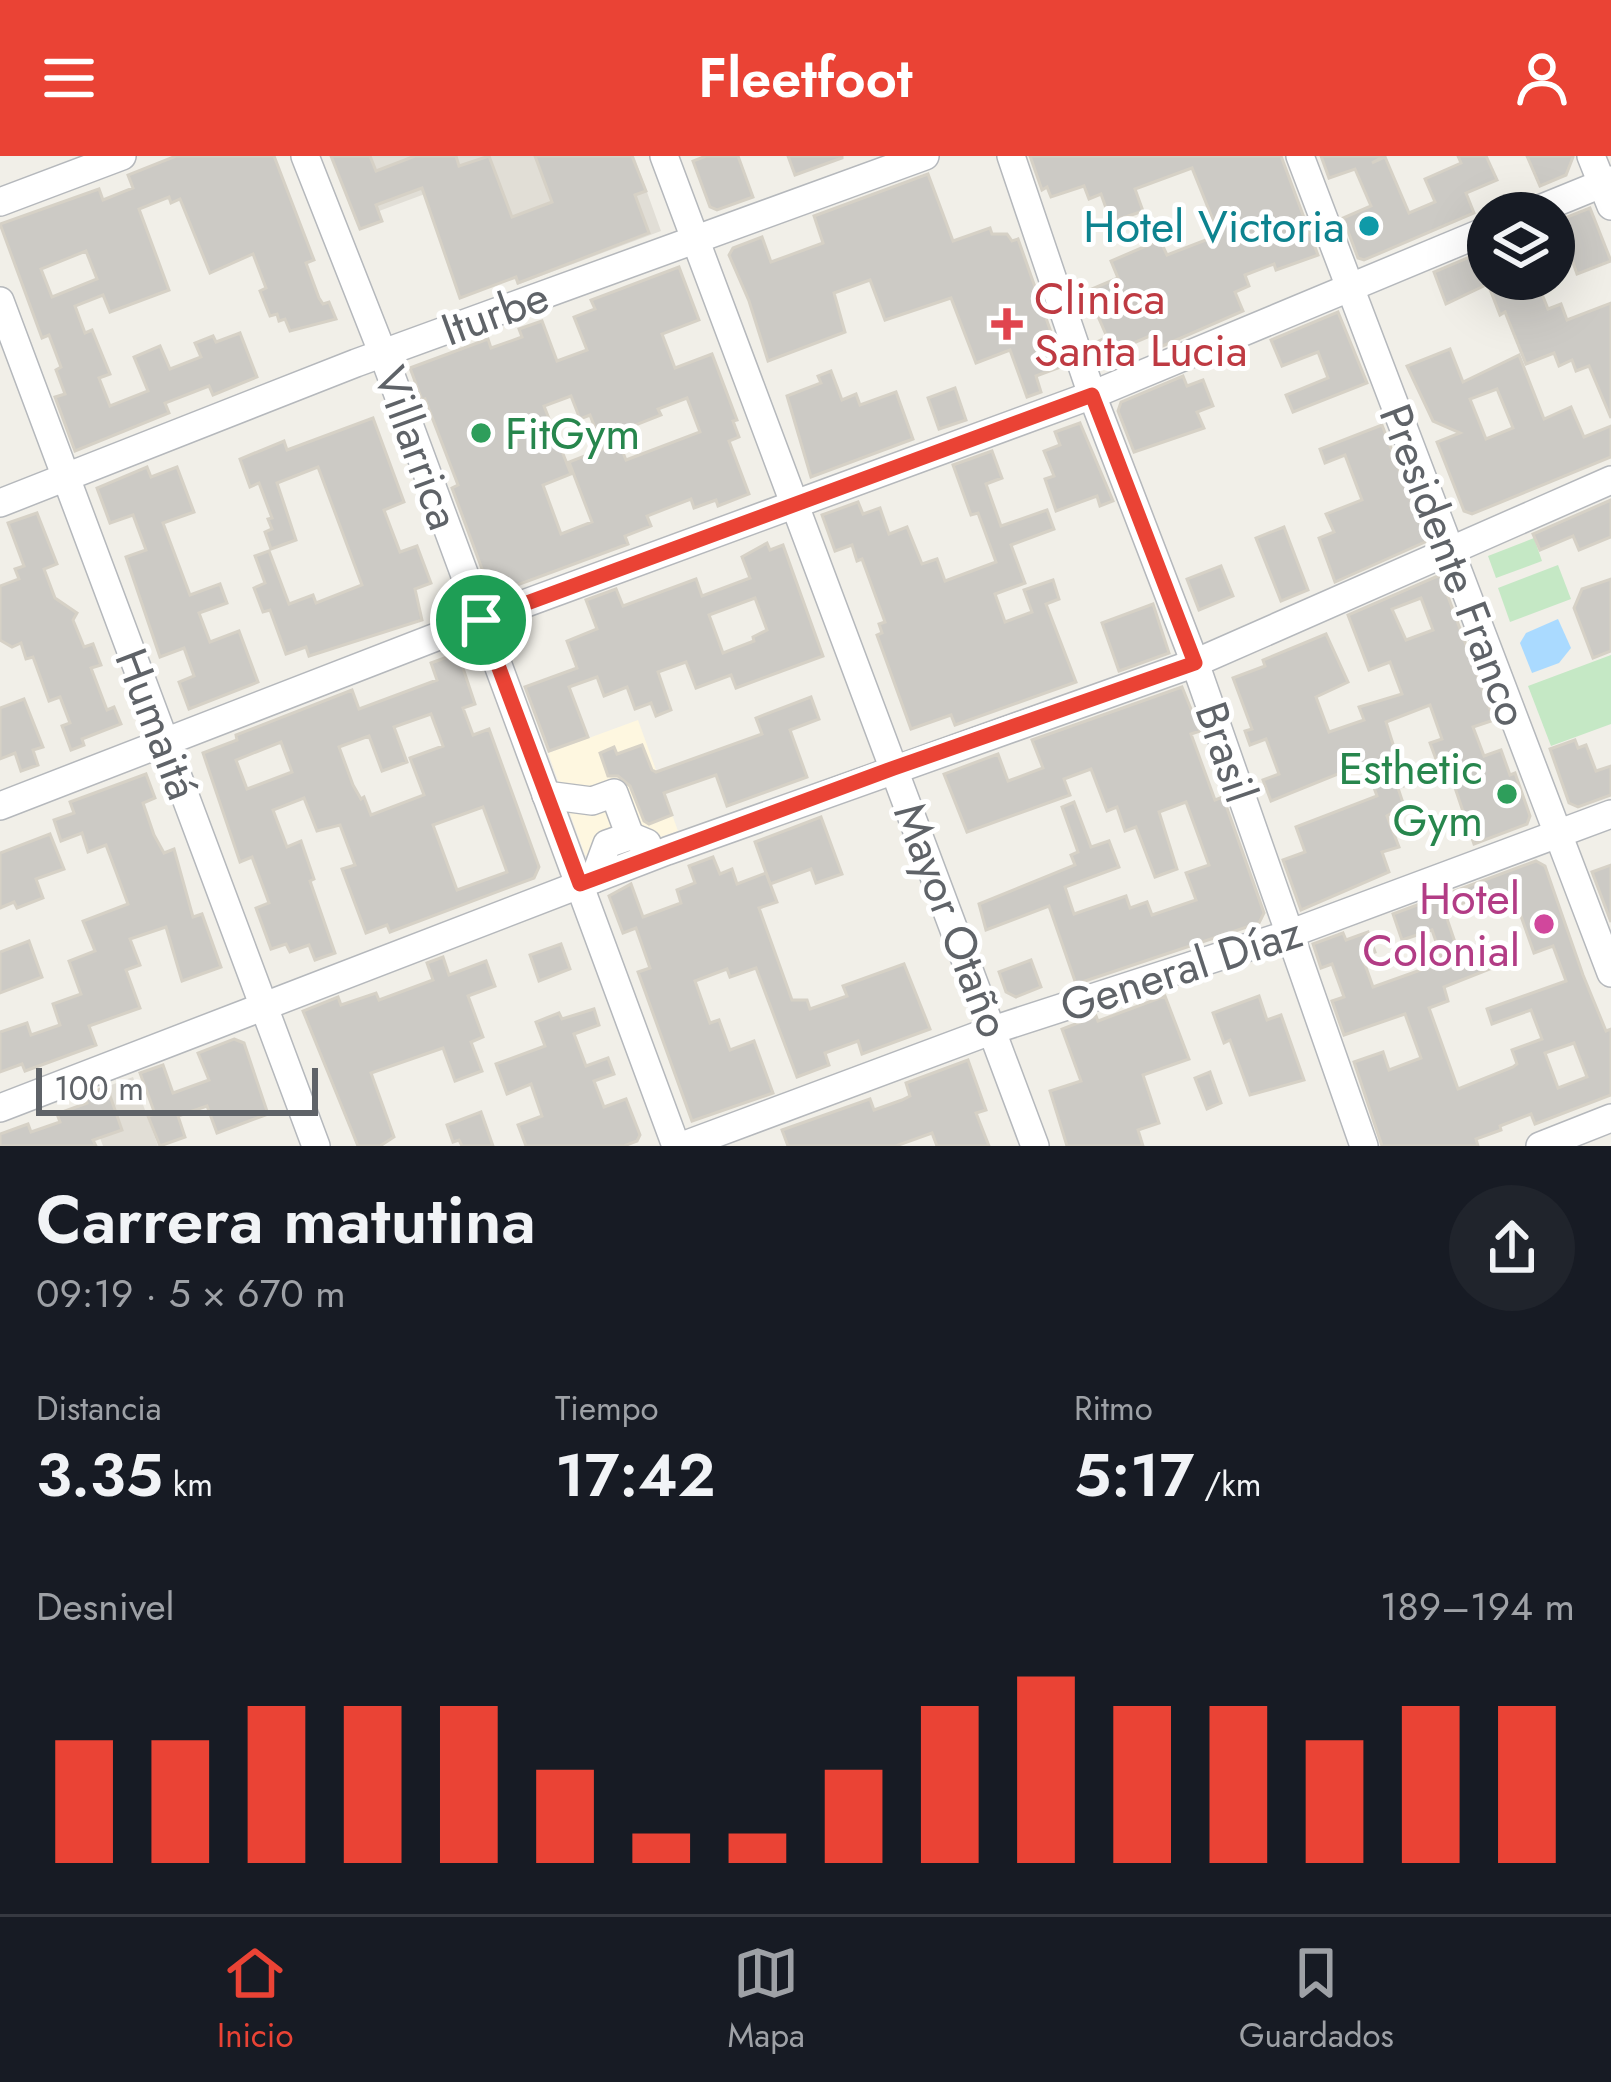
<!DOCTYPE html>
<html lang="es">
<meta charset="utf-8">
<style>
body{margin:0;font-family:Jost,sans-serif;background:#20242c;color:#f1f3f6;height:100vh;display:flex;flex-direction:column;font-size:45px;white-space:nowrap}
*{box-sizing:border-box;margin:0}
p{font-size:39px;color:#9ea1a6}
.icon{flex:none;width:66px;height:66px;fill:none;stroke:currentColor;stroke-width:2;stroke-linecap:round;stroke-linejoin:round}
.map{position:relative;height:990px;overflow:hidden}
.details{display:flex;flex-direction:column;background:#171b24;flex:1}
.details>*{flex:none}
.fabs{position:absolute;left:1467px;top:36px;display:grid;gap:24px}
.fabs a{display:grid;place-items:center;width:108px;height:108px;border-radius:50%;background:#171b24;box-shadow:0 12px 48px #0002;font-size:60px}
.scale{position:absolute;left:36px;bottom:30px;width:282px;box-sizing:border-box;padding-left:12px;border:6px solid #5f6368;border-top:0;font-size:33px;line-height:42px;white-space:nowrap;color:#5f6368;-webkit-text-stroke:9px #fff;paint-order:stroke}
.pin{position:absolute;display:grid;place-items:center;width:102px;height:102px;color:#fff;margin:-51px;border:6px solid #fff;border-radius:50%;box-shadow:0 3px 12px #0007}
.round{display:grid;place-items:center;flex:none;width:126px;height:126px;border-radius:63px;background:#20242c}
.headline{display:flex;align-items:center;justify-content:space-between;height:204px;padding:0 36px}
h1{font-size:66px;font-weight:600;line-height:90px}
.stats{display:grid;grid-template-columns:repeat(3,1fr);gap:18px;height:204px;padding:12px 36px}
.stats div{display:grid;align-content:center}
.stats b{font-size:60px;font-weight:600}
.stats small{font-size:33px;font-weight:400}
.stats p{font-size:33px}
.chart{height:336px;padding:24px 36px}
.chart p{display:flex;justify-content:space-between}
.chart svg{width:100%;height:216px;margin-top:12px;stroke:#ea4335;stroke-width:6}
header{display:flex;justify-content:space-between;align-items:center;height:156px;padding:0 36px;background:#ea4335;color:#fff;font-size:54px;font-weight:600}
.tabs{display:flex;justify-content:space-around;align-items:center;height:168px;border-top:3px solid #363941;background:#171b24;font-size:33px;color:#9ea1a6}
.tabs a{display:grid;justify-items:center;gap:6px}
.tabs .current{color:#ea4335}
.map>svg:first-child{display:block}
.commercial{fill:#fef7e0}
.education{fill:#e1ded6}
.green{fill:#c5e8c5}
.water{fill:#aadaff}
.building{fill:#cccac5;stroke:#d6d1c6;stroke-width:3;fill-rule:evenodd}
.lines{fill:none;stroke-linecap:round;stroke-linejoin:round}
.minor-casing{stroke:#b5b8bc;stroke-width:30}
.minor{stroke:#fff;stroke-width:27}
.route-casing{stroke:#fff;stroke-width:24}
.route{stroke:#ea4335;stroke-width:15}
.culture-dot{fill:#0f9aa8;stroke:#fff;stroke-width:4.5}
.health-dot{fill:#e0444e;stroke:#fff;stroke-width:4.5}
.leisure-dot{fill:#2e9e5b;stroke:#fff;stroke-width:4.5}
.hotel-dot{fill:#d1479c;stroke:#fff;stroke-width:4.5}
.labels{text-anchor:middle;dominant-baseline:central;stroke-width:10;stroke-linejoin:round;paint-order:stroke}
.culture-label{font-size:45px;fill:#0d838f;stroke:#fff;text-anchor:end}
.health-label{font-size:45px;fill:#be3a42;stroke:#fff;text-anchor:start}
.street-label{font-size:45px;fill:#5f6368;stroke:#fff}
.leisure-label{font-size:45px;fill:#27864d;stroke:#fff;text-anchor:start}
.hotel-label{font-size:45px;fill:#b23c85;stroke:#fff;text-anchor:end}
</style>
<header><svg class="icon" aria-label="menu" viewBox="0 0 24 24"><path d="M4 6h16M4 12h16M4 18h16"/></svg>Fleetfoot<svg class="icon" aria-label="person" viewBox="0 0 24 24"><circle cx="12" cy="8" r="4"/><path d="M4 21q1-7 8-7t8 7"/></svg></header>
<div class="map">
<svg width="1611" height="990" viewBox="0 0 1611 990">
<rect width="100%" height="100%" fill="#f1efe8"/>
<!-- commercial -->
<path class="commercial" d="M638 564 678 675 591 704 585 699 548 597Z"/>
<!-- education -->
<g class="education">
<path d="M331 0H634L661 75 517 129 476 19 355 64Z"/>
<path d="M133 921 158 990H103L84 939Z"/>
</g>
<!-- green -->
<g class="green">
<path d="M1534 382 1542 405 1496 422 1488 400Z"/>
<path d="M1558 409 1571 443 1510 466 1498 432Z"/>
<path d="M1611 499V568L1551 590 1528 530Z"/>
</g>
<!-- water -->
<path class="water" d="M1558 463 1571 492 1559 507 1532 517 1520 487 1526 477Z"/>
<!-- building -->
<g class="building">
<path d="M176 0H274L314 104 306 107 319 142 323 148 329 146 336 163 290 175 285 163 279 165 277 158 270 160 260 135 266 132 253 98 210 117 180 43 171 47 169 41 139 53 169 134 110 156 103 139 75 150 85 177 92 174 110 218 99 222 110 250 148 235 134 201 160 190 170 213 201 201 195 187 213 180 216 186 240 177 257 221 213 239 209 230 165 247 169 257 75 295 55 241 65 238 56 214 61 211 49 179 42 182 0 68 99 33 103 44 133 32 128 19ZM86 95 97 123 52 141 41 113Z"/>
<path d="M331 0H370L376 15 415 0H456L459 10 489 0 512 61 552 46 535 0H632L646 35 635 39 649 77 518 127 516 121 460 142 422 32 376 49 382 65 360 73Z"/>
<path d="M706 0H738L753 41 717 54 710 51 693 5Z"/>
<path d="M788 0H842V2L795 19Z"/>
<path d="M1030 0H1281L1318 99 1276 114 1274 108 1245 119 1249 130 1235 136 1243 155 1158 192 1152 179 1101 201 1095 187 1107 181 1087 135 1118 122 1111 105 1160 84 1167 99 1219 79 1192 12 1135 33 1143 55 1111 66 1101 38 1089 43 1084 30 1051 41 1047 31 1042 34Z"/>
<path d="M1321 0H1384L1372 7 1385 1 1409 57 1435 46 1425 23 1461 7 1458 0H1486L1497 24 1466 37 1474 57 1364 104 1358 102 1343 62 1371 50 1355 13 1329 22Z"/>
<path d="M1527 0H1573V1L1566 19 1540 30Z"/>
<path d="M928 18 953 85 990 72 992 78H1007L1012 85 1018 83 1063 210 1036 220 1041 236 1027 241 1010 194 976 207 951 142 885 164 870 124 834 137 845 176 768 205 749 145 729 99 733 92 762 81 771 106 823 87 814 60Z"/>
<path d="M1590 52 1611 105 1577 118 1571 101 1554 108V83L1562 80 1557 65Z"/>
<path d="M1484 95 1488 123H1536L1548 153 1561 148 1567 164 1611 147V262L1589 210 1576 215 1572 204 1559 210 1554 197 1526 208 1505 156 1500 159 1488 128 1446 148 1434 116Z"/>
<path d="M679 111 699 164 662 178 675 212 712 198 737 264 733 265 739 281 729 285 749 338 718 350 716 344 694 352 691 343 647 360 651 370 625 380 628 388 498 436 489 432 452 332 458 329 425 243 422 244 410 212 488 183 491 192 522 181 519 173 542 165 557 205 587 194 574 161 595 153 591 144ZM571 240 580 263 590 259 603 293 569 306 592 366 561 378 543 329 571 318 544 250ZM687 242 700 276 626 304 615 277 661 259 658 253Z"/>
<path d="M1338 156 1367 227 1293 256 1286 239 1328 222 1318 196 1282 210 1271 184Z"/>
<path d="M1450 193 1463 226 1519 199 1544 263 1571 251 1584 281 1611 270V301L1472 358 1464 355 1437 286 1460 277 1433 265 1407 210ZM1497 233 1513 272 1486 283 1470 243Z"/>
<path d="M831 215 842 244 856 238 860 249 896 236 913 283 811 321 787 240 821 227 818 220Z"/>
<path d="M1183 220 1187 230 1203 224 1213 250 1197 256 1204 272 1134 296 1118 255 1121 246Z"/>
<path d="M955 232 966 264 939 273 928 242Z"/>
<path d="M373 262 404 346 384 354 400 396 417 390 431 427 415 433 422 464 309 500 306 491 286 498 270 454 263 456 254 432 265 427 255 400 269 395 289 448 313 439 316 447 362 429 318 311 277 327 296 384 271 393 265 376 272 373 268 363 272 362 259 327 250 331 240 303 284 285 287 294Z"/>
<path d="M1080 267 1113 345 1100 350 1097 340 1056 355 1045 323 1054 320 1044 295 1060 289 1055 276Z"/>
<path d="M1382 269 1426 382 1425 386 1335 426 1319 382 1334 376 1326 358 1362 344 1345 299 1325 307 1320 293Z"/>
<path d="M992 295 1002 322 986 328 1001 370 1047 354 1054 373 1011 389 1025 427 995 438 1005 466 1032 456 1024 434 1053 424 1059 443 1046 448 1076 526 955 569 951 559 911 573 877 479 882 477 879 468 885 466 862 403 857 405 852 389 835 395 822 359 858 346 863 358 880 352 889 378 907 371 922 408 937 403 945 425 996 406 978 357 971 359 953 309Z"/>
<path d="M147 311 151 321 177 311 194 356 163 367 190 439 220 428 227 447 199 457 210 486 239 475 258 526 189 553 179 526 194 520 184 492 160 501 126 401 146 394 133 359 110 367 97 332Z"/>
<path d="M1611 344V381L1579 394 1573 380 1540 394 1533 378Z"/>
<path d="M37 357 57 408 44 413 55 442 77 457 73 464 84 491 93 488 101 509 91 512 107 554 114 551 121 568 82 583 84 589 71 594 62 570 70 567 60 541 49 545 33 501 26 503 21 487 12 491 0 484V430L19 423 15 413 24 410 8 367Z"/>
<path d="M1284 371 1308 434 1281 445 1256 382Z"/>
<path d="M767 387 770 394 783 389 823 500 736 532 731 519 696 532 686 506 658 516 671 554 656 560 651 547 635 553 627 531 604 540 597 521 569 531 588 581 549 595 525 531 577 512 567 485 597 473 586 444 616 433 623 450 696 423 702 440 750 422 742 401ZM755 442 767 474 753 481 754 485 723 497 709 459Z"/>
<path d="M1221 410 1233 440 1199 454 1187 423Z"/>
<path d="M1440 419 1494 564 1473 571 1484 600 1501 594 1510 619 1515 617 1530 660 1527 668 1474 688 1448 611 1440 614 1430 587 1442 583 1430 549 1386 566 1406 629 1398 632 1404 650 1387 660 1399 691 1382 696 1389 716 1301 754 1283 704 1305 696 1296 671 1377 640 1365 607 1271 645 1263 624 1279 618 1266 583 1250 589 1245 575 1252 573 1233 522 1265 510 1263 504 1326 478 1348 526 1316 541 1329 576 1364 564 1359 551 1402 538 1390 506 1369 514 1348 459ZM1421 442 1433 474 1406 484 1392 453Z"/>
<path d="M1611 423V495L1593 502 1574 452 1582 433Z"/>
<path d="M1153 448 1169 497 1119 515 1102 467Z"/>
<path d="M458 497 475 548 463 552 473 579 489 573 539 711 534 722 390 776 387 769 366 777 342 713 355 709 340 669 317 675 304 642 273 654 287 691 301 685 314 723 310 725 335 797 315 804 309 789 290 796 286 788 271 793 256 752 269 747 252 701 240 706 203 597 237 584 236 579 352 534 359 553 437 524 431 507ZM431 558 443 590 410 602 424 639 371 659 364 641 361 643 353 629 339 591 369 580 382 615 407 606 394 571ZM281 586 292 616 247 633 236 604ZM483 651 507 716 457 734 433 669Z"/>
<path d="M1182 531 1200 575 1191 578 1215 644 1223 641 1264 757 1259 767 1076 828 1049 750 986 774 979 748 1075 709 1071 699 1078 696 1062 651 1074 646 1091 691 1109 685 1119 711 1065 731 1074 758 1126 740 1130 752 1147 746 1152 759 1196 744 1186 717 1209 709 1186 646 1159 656 1177 713 1155 721 1136 671 1125 675 1117 651 1107 655 1091 613 1064 623 1070 639 967 676 944 618 998 598 1008 625 1043 612 1032 584Z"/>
<path d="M811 541 819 563 790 574 807 621 727 650 716 619 664 637 672 659 649 668 644 665 630 630 618 620H608L600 597 614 591 617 598 642 589 652 614 656 616 762 578 756 562Z"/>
<path d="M24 543 43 591 33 594 38 609 21 615 15 597 0 603V552Z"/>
<path d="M1575 584 1578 592 1586 589 1596 615 1611 610V639L1578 651 1569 647 1550 593Z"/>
<path d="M146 618 155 642 143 647 154 679 164 697 174 693 193 761 202 758 221 811 182 825 166 771 130 783 140 809 126 814 140 852 89 870 96 889 25 915 22 908 0 916V876L27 867 31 879 60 869 53 848 81 838 69 805 95 795 83 765 128 748 106 689 88 696 82 677 61 685 54 664 74 657 70 646Z"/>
<path d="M821 661 842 718 816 727 811 713 770 728 755 686Z"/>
<path d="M50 678 64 713 36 723 43 742 17 752 14 746 0 752V697Z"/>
<path d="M713 701 720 718 732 713 737 728 766 717 777 746 759 752 792 844H807L810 853 847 840 843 830 904 808 930 873 862 898 858 885 825 897 829 909 797 921 756 812 730 821 727 813 695 825 710 867 719 864 730 894 754 885 773 937 692 965 638 816 650 812 636 772 623 777 609 740 631 728 643 761 681 747 677 734 695 727 689 710Z"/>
<path d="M1536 705 1545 710 1583 819 1606 875 1611 873V939L1535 968 1531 958 1500 970 1501 974 1476 983 1478 990H1382L1354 906 1383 896 1389 914 1421 902 1405 858 1344 879 1332 845 1344 841 1332 808 1321 812 1313 788 1343 777 1346 784 1368 776 1375 796 1362 800 1373 831 1443 806 1432 774 1402 784 1393 758ZM1482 740 1487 756 1516 746 1534 797 1553 790 1566 825 1487 853 1492 868 1531 854 1542 883 1512 894 1517 908 1513 911 1458 933 1429 852 1448 845 1444 831 1490 813 1481 787 1458 795 1444 754ZM1574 887 1587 921 1558 932 1545 897Z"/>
<path d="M1611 709V766L1592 716Z"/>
<path d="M29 785 42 821 0 837V796Z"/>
<path d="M561 788 570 813 539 825 530 799Z"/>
<path d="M443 801 449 819 486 805 495 830 468 840 483 881 471 886 482 915 455 925 443 892 371 917 394 981 380 990H358L303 855 338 841 341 849 376 837 379 844 433 824 427 807Z"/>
<path d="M1031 804 1041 831 1016 841 1006 836 999 816Z"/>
<path d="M1165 840 1189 903 1143 919 1159 967 1138 974 1143 990H1067L1050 935 1081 925 1062 873 1096 860 1098 865Z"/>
<path d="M1259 840 1267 864 1281 859 1304 924 1250 939 1230 884 1224 887 1213 857Z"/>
<path d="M594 853 599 869 574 878 586 910 608 902 614 918 594 925 604 951 626 943 640 979 637 985 624 990H526L518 969 542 960 531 928 507 938 496 908 545 890 536 866 559 857 562 863Z"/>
<path d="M234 883 244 887 268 958 217 977 207 950 178 960 185 981 160 990 148 960 155 958 140 917 163 909 173 937 209 924 198 897Z"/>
<path d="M968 904 986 954 976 957 989 990H937L932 977 896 990H788L782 974 870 943 874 954 902 944 910 940 906 927Z"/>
<path d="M1210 916 1221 947 1207 953 1195 922Z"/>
<path d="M107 931 122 974 93 984 96 990H0V978L28 968 31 976 60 966 57 958 87 947 84 939Z"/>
<path d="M481 956 493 990H462L459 984 453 986 447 969Z"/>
</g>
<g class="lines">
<defs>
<g id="minor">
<path d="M305 0 383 198 676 990"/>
<path d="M664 0 1035 990"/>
<path d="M1011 0 1092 239 1195 507 1364 990"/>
<path d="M1300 0 1611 817"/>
<path d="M1591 0 1611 50"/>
<path d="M0 46 122 0"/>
<path d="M1530 57 1611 24"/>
<path d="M0 145 316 990"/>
<path d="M0 347 356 207 925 0"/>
<path d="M546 639 592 645 614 637 630 680"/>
<path d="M0 650 480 464 1092 239 1488 74"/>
<path d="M594 723 607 688 630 680 647 687"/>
<path d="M0 952 667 695 1195 507 1611 324"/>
<path d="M682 990 993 874 1289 778 1611 658"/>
<path d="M1540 990 1611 962"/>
</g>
</defs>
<!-- minor casing -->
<use href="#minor" class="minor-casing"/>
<!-- minor -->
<use href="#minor" class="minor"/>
</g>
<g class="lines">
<defs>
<path id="route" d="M1092 239 1195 507 894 612 580 728 481 464Z"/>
</defs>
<!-- route casing -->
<use href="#route" class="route-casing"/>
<!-- route -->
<use href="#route" class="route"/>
</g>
<!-- markers -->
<circle class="culture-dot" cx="1369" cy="70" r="12"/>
<path class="health-dot" d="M1001 150h12v12h12v12h-12v12h-12v-12h-12v-12h12z"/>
<g class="leisure-dot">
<circle cx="481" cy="277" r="12"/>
<circle cx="1507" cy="638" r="12"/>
</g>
<circle class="hotel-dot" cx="1544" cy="768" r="12"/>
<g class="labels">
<!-- culture labels -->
<g class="culture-label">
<text x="1345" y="70">Hotel Victoria</text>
</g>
<!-- health labels -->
<g class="health-label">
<text x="1034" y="142">Clinica<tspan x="1034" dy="52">Santa Lucia</tspan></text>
</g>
<!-- street labels -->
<g class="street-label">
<text transform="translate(495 157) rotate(-20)">Iturbe</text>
<text transform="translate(417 292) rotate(70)">Villarrica</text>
<text transform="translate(1454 409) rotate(69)">Presidente Franco</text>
<text transform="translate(157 568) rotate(69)">Humaitá</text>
<text transform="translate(1226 596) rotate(71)">Brasil</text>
<text transform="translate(952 764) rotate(69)">Mayor Otaño</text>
<text transform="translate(1181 813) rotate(-18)">General Díaz</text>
</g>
<!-- leisure labels -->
<g class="leisure-label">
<text x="505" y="277">FitGym</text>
<text x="1483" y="612" text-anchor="end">Esthetic<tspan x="1483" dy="52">Gym</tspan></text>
</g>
<!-- hotel labels -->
<g class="hotel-label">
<text x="1520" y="742">Hotel<tspan x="1520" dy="52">Colonial</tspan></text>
</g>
</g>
</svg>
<div class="fabs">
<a><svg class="icon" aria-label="layers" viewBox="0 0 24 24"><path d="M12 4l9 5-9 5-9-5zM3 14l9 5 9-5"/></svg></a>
</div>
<div class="scale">100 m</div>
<div class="pin" style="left:481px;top:464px;background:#1e9e55"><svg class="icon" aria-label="arrive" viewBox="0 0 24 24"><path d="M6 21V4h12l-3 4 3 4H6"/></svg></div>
</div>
<section class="details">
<div class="headline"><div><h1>Carrera matutina</h1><p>09:19 · 5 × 670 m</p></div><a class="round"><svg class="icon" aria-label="share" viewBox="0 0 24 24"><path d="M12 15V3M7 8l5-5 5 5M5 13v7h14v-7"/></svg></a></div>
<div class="stats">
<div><p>Distancia</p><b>3.35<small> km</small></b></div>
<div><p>Tiempo</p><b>17:42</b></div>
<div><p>Ritmo</p><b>5:17<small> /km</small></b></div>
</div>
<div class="chart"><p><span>Desnivel</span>189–194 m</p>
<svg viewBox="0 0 160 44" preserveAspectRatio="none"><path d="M5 44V19M15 44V19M25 44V12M35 44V12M45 44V12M55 44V25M65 44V38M75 44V38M85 44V25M95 44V12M105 44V6M115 44V12M125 44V12M135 44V19M145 44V12M155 44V12"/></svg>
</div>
</section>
<nav class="tabs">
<a class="current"><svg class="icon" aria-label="home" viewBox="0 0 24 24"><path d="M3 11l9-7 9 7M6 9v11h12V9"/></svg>Inicio</a>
<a><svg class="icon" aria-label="map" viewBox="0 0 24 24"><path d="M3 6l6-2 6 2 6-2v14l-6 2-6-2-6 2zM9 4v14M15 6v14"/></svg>Mapa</a>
<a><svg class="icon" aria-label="saved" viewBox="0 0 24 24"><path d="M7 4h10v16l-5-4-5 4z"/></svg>Guardados</a>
</nav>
